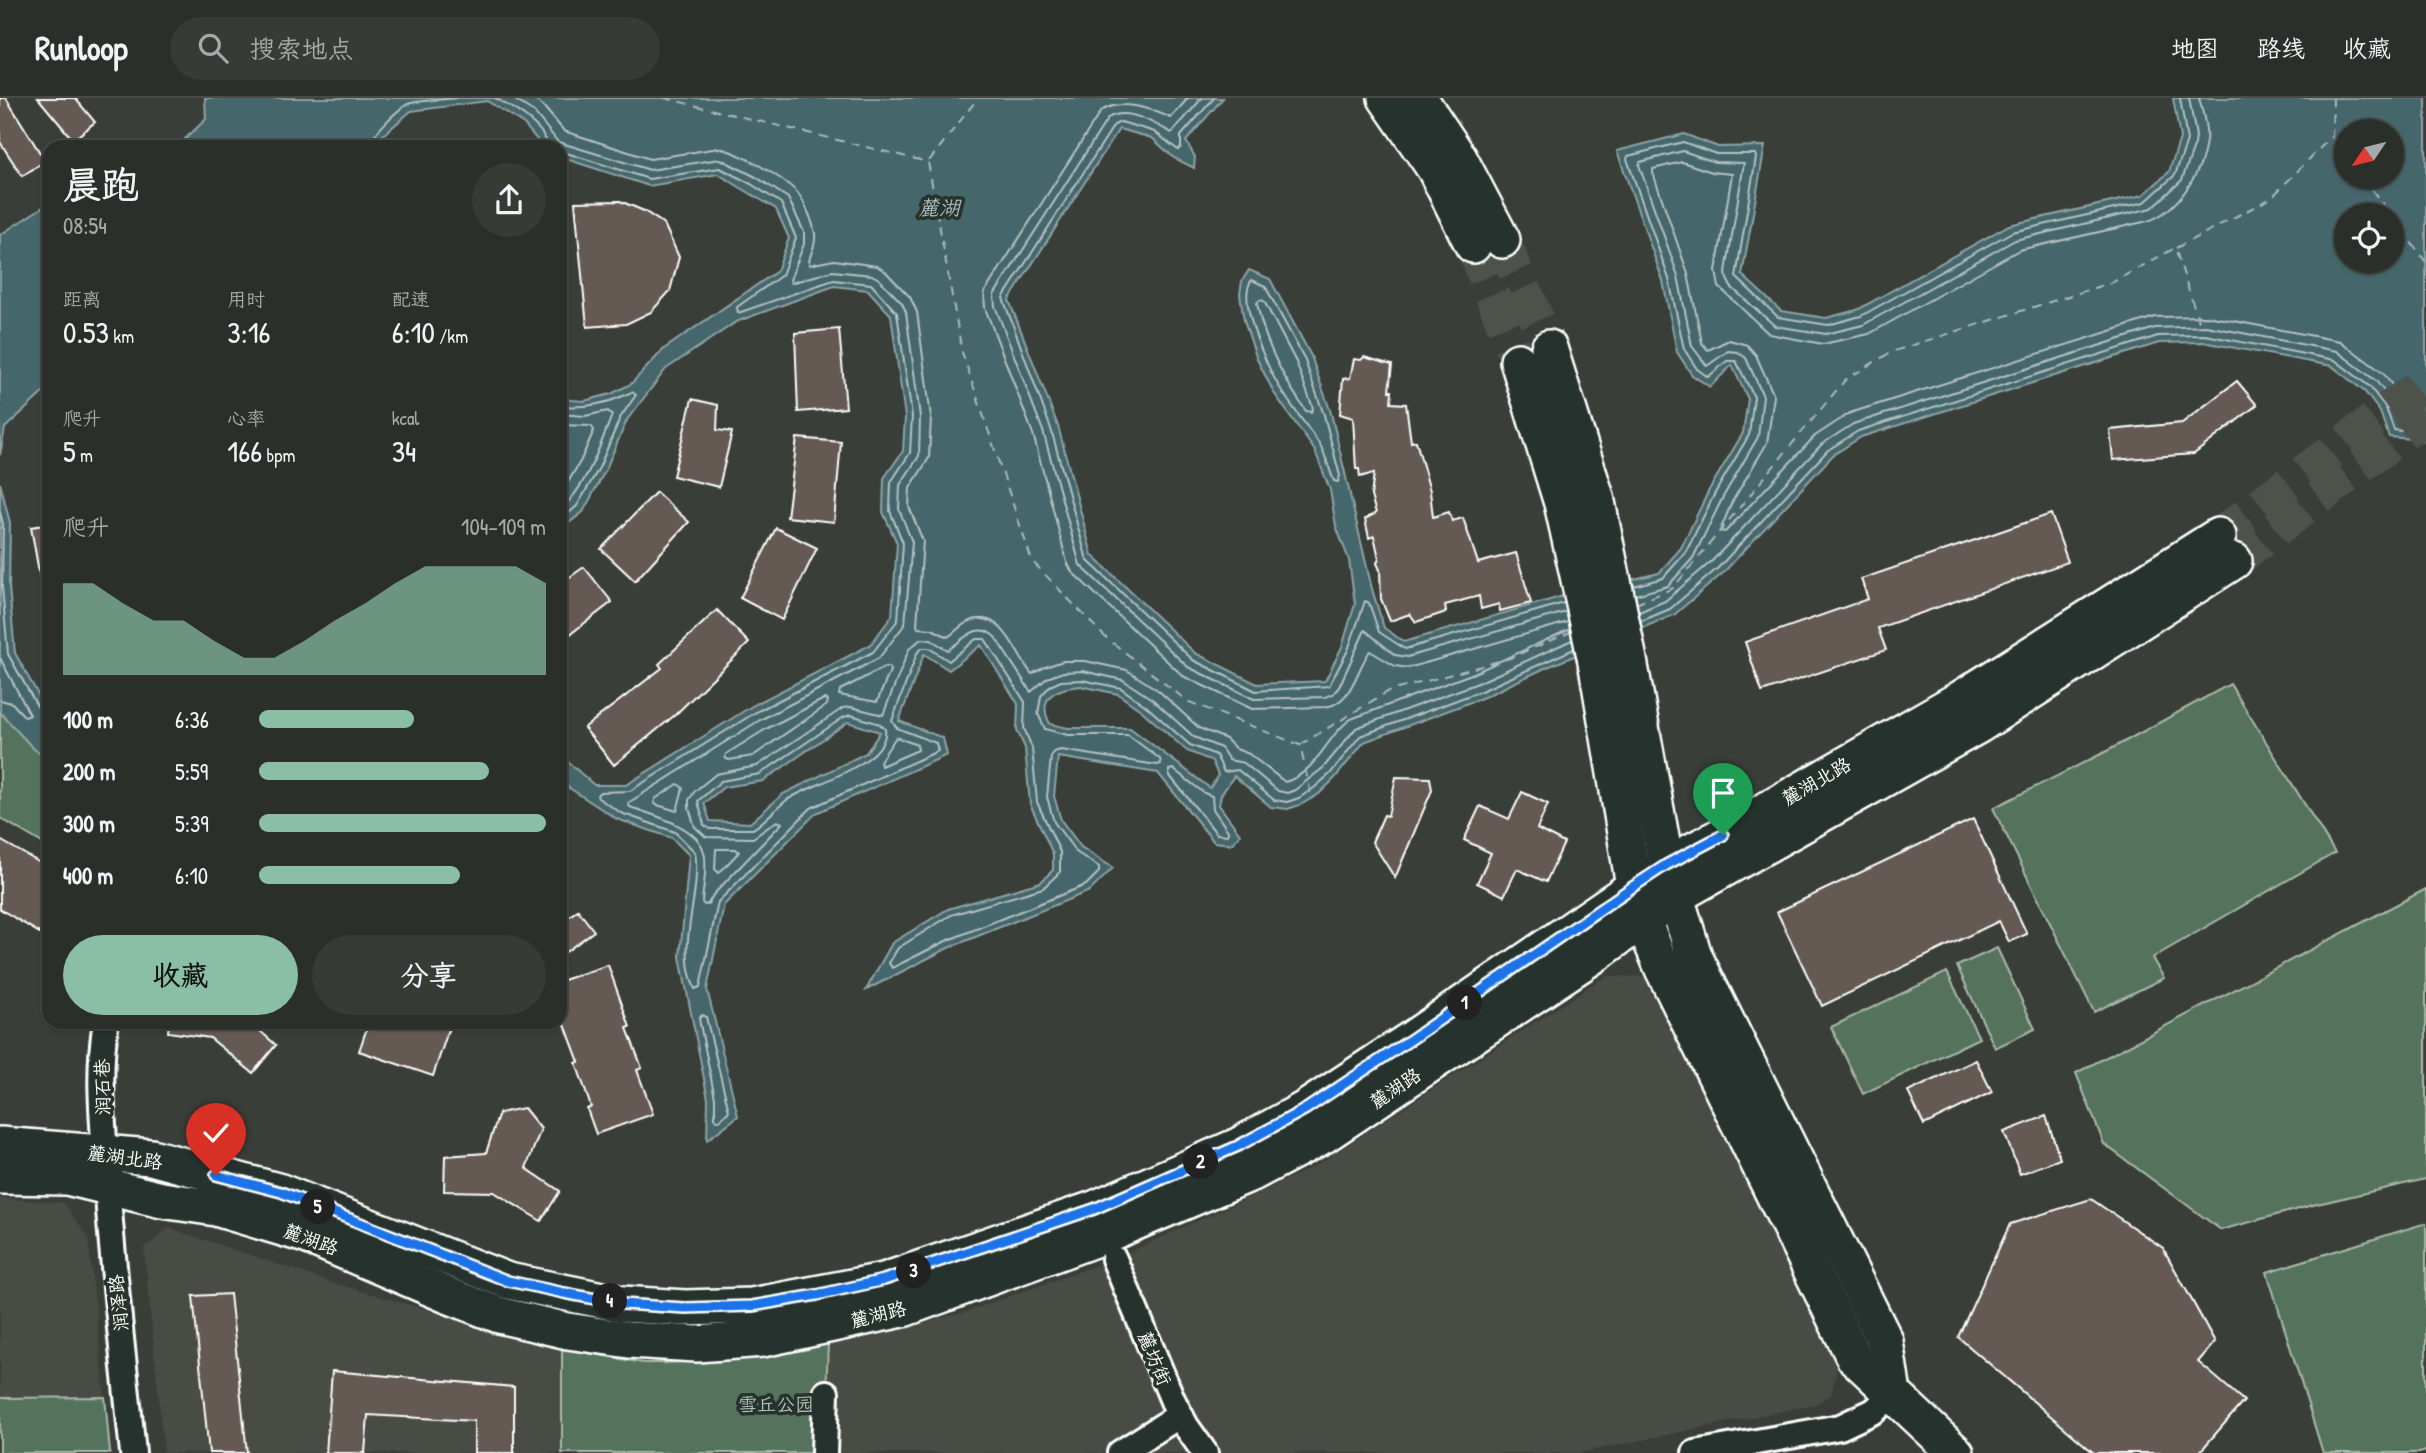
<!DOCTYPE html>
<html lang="zh">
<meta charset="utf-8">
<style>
body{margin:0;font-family:"Patrick Hand","LXGW WenKai TC",sans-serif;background:#373b36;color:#f1f3f6;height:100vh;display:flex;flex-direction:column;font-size:26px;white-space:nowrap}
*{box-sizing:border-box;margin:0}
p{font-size:23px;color:#a6a9a8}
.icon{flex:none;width:38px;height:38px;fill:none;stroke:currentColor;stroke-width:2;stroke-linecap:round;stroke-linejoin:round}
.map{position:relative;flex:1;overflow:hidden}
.drawer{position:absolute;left:42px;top:42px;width:525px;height:889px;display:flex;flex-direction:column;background:#2b2f2a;border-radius:21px;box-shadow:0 2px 5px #0004,0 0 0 2px #474a47}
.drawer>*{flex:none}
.needle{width:46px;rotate:235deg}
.buttons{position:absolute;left:2334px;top:21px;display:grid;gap:14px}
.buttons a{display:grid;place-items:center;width:70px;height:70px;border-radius:50%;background:#2b2f2a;box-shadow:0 2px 5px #0004,0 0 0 2px #474a47;font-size:35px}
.pin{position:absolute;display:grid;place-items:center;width:60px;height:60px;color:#fff;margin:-72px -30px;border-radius:50% 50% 50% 0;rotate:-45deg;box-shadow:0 0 7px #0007}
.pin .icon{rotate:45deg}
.km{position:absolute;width:35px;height:35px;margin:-18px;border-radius:50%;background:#222;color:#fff;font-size:19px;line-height:35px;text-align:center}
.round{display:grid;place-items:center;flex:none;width:74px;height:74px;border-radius:37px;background:#373b36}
.headline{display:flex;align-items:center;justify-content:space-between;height:119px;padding:0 21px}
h1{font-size:38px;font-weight:600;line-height:52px}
.metrics{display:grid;grid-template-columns:repeat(3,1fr);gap:10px;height:119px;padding:7px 21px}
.metrics div{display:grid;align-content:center}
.metrics b{font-size:30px;font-weight:600}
.metrics small{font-size:19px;font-weight:400}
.metrics p{font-size:19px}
.chart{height:196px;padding:14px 21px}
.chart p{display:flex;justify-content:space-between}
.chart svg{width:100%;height:126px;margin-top:7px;fill:#8abfa5;opacity:.7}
.action{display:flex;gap:14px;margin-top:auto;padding:14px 21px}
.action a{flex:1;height:80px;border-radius:42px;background:#8abfa5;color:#111;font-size:28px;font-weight:600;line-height:80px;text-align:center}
.action a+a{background:#373b36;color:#f1f3f6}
ul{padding:0 21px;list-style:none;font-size:23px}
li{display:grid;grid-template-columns:112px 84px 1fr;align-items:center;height:52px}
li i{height:18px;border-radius:9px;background:#8abfa5}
header{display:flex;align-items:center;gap:42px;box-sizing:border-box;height:98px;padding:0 35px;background:#2b2f2a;border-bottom:2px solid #474a47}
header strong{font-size:33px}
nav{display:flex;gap:38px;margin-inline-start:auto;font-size:24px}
.search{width:490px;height:63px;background:#373b36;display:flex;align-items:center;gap:18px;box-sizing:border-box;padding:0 24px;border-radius:38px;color:#a6a9a8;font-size:26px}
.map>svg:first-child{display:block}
.built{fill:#4a4b44}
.green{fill:#55735b;stroke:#aab9ad;stroke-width:2}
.water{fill:#45666b;stroke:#8fa3a6;stroke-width:2;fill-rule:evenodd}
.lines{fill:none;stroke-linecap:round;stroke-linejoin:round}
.shore{stroke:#b5c2c4;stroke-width:2}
.ferry{stroke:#abbabc;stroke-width:2;stroke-dasharray:9 7;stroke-linecap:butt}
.building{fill:#655a53;stroke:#fff;stroke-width:2}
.secondary-tunnel{stroke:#4d524c;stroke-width:35;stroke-dasharray:35 18;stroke-linecap:butt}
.street-casing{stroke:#fff;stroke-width:30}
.secondary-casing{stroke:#fff;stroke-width:40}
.street{stroke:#26332d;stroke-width:24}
.secondary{stroke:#26332d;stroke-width:35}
.route-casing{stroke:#fff;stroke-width:14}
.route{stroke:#1a73e8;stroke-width:9}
.labels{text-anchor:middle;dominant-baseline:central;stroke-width:7;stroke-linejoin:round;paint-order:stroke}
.street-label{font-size:19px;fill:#fff;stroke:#26332d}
.park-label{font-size:19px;fill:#b2c0b5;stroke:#26332d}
.water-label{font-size:21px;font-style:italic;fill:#abbabc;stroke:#26332d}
</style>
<header>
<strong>Runloop</strong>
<div class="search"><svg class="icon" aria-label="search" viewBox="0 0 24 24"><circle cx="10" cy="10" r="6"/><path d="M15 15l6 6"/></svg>搜索地点</div>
<nav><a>地图</a><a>路线</a><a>收藏</a></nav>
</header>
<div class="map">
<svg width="2426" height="1355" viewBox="0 0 2426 1355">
<rect width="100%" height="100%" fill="#393f38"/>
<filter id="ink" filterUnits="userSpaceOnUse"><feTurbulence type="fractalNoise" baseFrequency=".0143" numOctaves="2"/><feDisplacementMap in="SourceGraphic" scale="14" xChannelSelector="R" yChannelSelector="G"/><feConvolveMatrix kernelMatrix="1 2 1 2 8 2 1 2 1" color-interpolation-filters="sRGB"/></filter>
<g filter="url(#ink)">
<!-- built -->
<g class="built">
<path d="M1606 878 1644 879 1838 1267 1831 1297 1816 1306 1579 1355H824L828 1244 963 1215 1114 1161 1263 1093 1315 1068Z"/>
<path d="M0 1100 64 1105 88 1140 105 1299 0 1300Z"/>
<path d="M169 1130 333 1185 562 1250 561 1355H164L144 1150Z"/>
</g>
<!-- green -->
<g class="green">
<path d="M2230 586 2335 755 2152 860 2164 880 2094 914 1993 710 2107 653Z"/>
<path d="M0 614 32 649 49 663V749L0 720Z"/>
<path d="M2426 791V1081L2313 1107 2221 1132 2104 1046 2076 975Z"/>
<path d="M1997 850 2035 931 1995 950 1957 868Z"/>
<path d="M1947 874 1979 940 1863 996 1831 929Z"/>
<path d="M2426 1125V1353L2419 1355H2323L2267 1174Z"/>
<path d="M828 1244 824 1355H562V1250L643 1265H664L758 1260Z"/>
<path d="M105 1299 110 1355H0V1300Z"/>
</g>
<!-- water -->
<g class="water">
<path d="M205 0H1223L1186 43 1195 59 1194 70 1174 60 1152 40 1119 31 1009 202 1058 328 1092 457 1195 555 1257 586 1325 583 1342 549 1355 506 1349 462 1336 428 1330 392 1315 353 1274 295 1257 261 1244 223 1240 196 1242 183 1249 172 1270 181 1311 258 1331 315 1372 491 1384 530 1404 544 1567 497 1659 475 1681 450 1709 392 1743 335 1748 301 1732 267 1710 289 1692 277 1677 254 1663 183 1617 53 1684 36 1718 49 1765 48 1742 177 1781 213 1826 220 1857 212 2009 127 2143 97 2169 74 2180 40 2173 0H2426V347L2424 342 2389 339 2380 314 2365 294 2332 268 2203 244 2159 245 1861 339 1833 357 1723 475 1674 517 1545 570 1484 599 1364 644 1335 680 1319 696 1302 706 1288 711 1271 709 1234 678 1221 697 1219 707 1240 736 1232 746 1214 744 1158 675 1058 659 1054 698 1061 722 1081 749 1113 770 1090 793 948 850 866 892 892 845 948 811 1041 784 1053 772V756L1030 706 1025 650 1017 632 1018 606 981 547 949 572 924 556 899 623 943 640 947 657 816 715 724 807 707 891 738 1018 707 1042 708 1001 680 859 689 757 672 740 617 721 560 684V657L594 687H626L752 608 870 547 892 518 897 445 883 414 884 380 903 353 905 319 891 217 868 192 834 188 736 224 666 271 627 322 605 373 583 414 560 432V359L566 344 560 350V301L584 303 611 296 631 286 664 251 777 173 789 140 776 111 718 76 649 88 560 59V49H543L524 26 487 3 411 13 382 38 374 49H174L182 44 206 21ZM2347 33H2392V79H2347ZM2347 117H2392V163H2347ZM1081 588 1118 596 1142 613 1187 653 1212 663 1218 677 1210 690 1130 630H1068L1050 626C1036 598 1057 590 1081 588ZM848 624 880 634 866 655 783 696 750 725 710 723 704 705 724 689 763 683Z"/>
<path d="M49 105V289L5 330 0 357V137Z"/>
<path d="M0 385 10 425 9 489 15 555 42 604 49 612V663L32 649 0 614Z"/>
</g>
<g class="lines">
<!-- shore -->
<g class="shore">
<path d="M495 0C512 10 545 27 548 49"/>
<path d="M512 0 534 14 558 44 650 72 720 61 756 79 788 100 804 134V146L790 182 791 185 832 173 872 177 879 181 902 205 906 214 920 319 919 358 900 387 899 411 912 444 905 526 879 560 760 622 628 705 630 709C652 717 698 728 704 754 708 768 703 789 702 804L704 807 708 806 713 797 782 725 777 723 753 740 706 739 695 729 689 710V702L695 693 716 676 757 668 843 610 851 609 883 617 909 551 921 541 931 542 948 552C963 542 978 522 995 539L1031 594 1047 580 1063 574 1083 573 1123 582 1152 601 1194 639 1221 650 1229 662 1244 665 1278 693 1287 695 1295 692 1323 670 1356 630 1478 585 1572 542"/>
<path d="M532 0 543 8 564 33 650 61 719 50C739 54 780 78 795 92 804 101 813 124 815 136 817 148 808 157 809 167L834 162 877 168 886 174 910 199 917 214 931 319 929 360 910 390 909 409 923 443 917 527 918 530 932 531 948 539C955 534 962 526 970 523 1004 510 1016 559 1032 576L1045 569 1063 563H1085L1127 572 1159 593 1199 630 1226 641 1236 651 1249 656 1285 684C1317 675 1326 638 1351 621L1474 575 1570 531"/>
<path d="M1188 0 1171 20C1151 11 1120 0 1101 13L984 195 985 210 1033 336 1067 464 1072 474 1183 578 1252 611 1326 609C1353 604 1356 572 1370 553L1395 568 1408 570 1568 524"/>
<path d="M1202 0 1172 35C1155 26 1127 8 1108 20L994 197 995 208 1043 333 1080 467 1188 569 1254 601 1325 599 1333 596 1339 589 1365 532 1395 557 1407 559 1566 514"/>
<path d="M1214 0 1181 38V49L1178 52 1155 34 1121 24 1114 27 1003 200 1051 331 1087 462 1193 562 1256 593 1329 588 1348 552 1365 503 1369 505 1379 534 1405 551 1564 505"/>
<path d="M2199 0C2202 13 2208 29 2206 43 2203 73 2178 113 2148 123L2019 152 1869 236 1823 246 1769 236 1719 189 1716 173 1732 76 1712 74 1682 64 1653 71V75L1688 176 1702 245 1708 252 1729 242 1747 247 1756 257 1774 298 1767 345 1732 404 1720 433 1725 434 1815 338 1850 315 2155 219 2207 218 2340 243 2383 275 2401 299 2408 314 2426 316"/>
<path d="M369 49C371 37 400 8 411 5 426 2 442 2 457 0"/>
<path d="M560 53 649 81 720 70 751 86 781 105 796 140 782 177 737 209 738 215 833 182 871 186 897 215 912 318 910 355 891 384 890 413 903 445 898 522 873 554 756 614 630 693 600 694 597 697 598 700 621 715 675 734 695 754C702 798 675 848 695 891L700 889 718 804 811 710 938 653 936 645 897 630 892 623 917 555 922 550H929L949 563 976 541H985L1025 604 1024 630 1032 650 1037 704 1060 754V774L1043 790 951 817 898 850 889 865 892 870 946 843 1086 787 1099 774V769L1076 754 1054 724 1047 699 1051 659 1054 654 1061 652 1157 667 1161 666 1160 661 1128 637H1068L1045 631 1038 616 1041 598 1050 588 1061 583 1082 582 1121 590 1146 608 1190 647 1216 657 1224 674 1238 672 1274 702 1287 704 1299 700 1314 690 1330 676 1360 638 1481 593 1574 551"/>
<path d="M1252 182 1265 188 1304 260 1324 317 1340 378 1338 384 1334 383C1329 371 1326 358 1320 347 1308 329 1294 312 1282 293 1269 274 1235 201 1252 182Z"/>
<path d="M1260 202 1264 203 1296 264 1313 310 1311 314 1306 313C1283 280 1264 245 1257 205Z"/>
<path d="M560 308C587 310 607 306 632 294L636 297 620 320 599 370 577 408 560 423"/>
<path d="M560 316 585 318 608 313 612 317C600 348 586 390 560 412"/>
<path d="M560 327 591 328 594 332 581 362 560 398"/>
<path d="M0 414 3 426 2 489 8 556 37 608 43 615 49 616"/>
<path d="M1634 488 1663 480 1686 454 1715 395 1749 337 1754 299 1736 263H1727L1708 279 1697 271 1684 251 1669 181 1627 61 1628 58 1683 44 1716 56H1755L1756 59 1736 179 1778 219 1828 227 1861 218 2012 134 2145 104 2175 77 2187 43 2180 0"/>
<path d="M1635 497 1668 488 1693 460 1723 399 1758 339 1763 298 1746 260 1738 254 1728 253 1707 268 1692 248 1678 178 1639 67 1640 64 1683 53 1715 64 1744 65 1726 174 1727 181 1731 189 1775 228 1826 236 1863 227 2015 142 2152 110 2182 82 2195 46 2196 38 2189 0"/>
<path d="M1639 514 1665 503 1712 463 1822 346 1853 326 2155 230 2206 228 2337 253 2376 283 2394 306 2401 323 2426 327"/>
<path d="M1641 523 1670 511 1718 470 1828 352 1858 333 2158 238 2205 237 2335 262 2370 289 2386 310 2394 332 2426 336"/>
<path d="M0 560 30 617 25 619 12 605 0 602"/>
<path d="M885 569H889L890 573 877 604 839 597 840 592Z"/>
<path d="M824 601 828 602 827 607 753 658 729 662 725 660 726 656 766 631Z"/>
<path d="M851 617 880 626 885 631C890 666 810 686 787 702 775 711 765 723 753 731H710L704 727 698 703 721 683 760 676 844 619Z"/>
<path d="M896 639 917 647 918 652 881 668 880 663Z"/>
<path d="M1169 672 1173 671 1204 695 1212 698 1213 711 1228 733V737L1217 736 1169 677Z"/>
<path d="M678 686 683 690 677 713 654 706 655 701Z"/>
<path d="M716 751H736L739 754 719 775 715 771Z"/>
<path d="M702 917 706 919 729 1013 719 1023 715 1020V1000L699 921Z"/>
</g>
<!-- ferry -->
<g class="ferry">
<path d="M664 0 928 64 962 254 1032 463 1104 538 1187 603 1300 647 1311 697"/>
<path d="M2333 40 2347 58"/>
<path d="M929 63 978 0"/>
<path d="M2362 79 2391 117"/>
<path d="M2392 119 2426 164"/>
<path d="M2176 150 2271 100 2332 38 2333 0"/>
<path d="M1636 506 1673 490 1845 282 1891 254 2113 184 2175 150 2201 230"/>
<path d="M1300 647 1387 594 1510 560 1573 533"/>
</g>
</g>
<!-- building -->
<g class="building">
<path d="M0 0H6L45 63 22 78 0 44Z"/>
<path d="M38 0H75L95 24 73 42Z"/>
<path d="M620 103 644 113 664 126 679 159 670 193 651 214 626 226 587 229 575 104Z"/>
<path d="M839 231 846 310 798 314 795 235Z"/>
<path d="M1364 259 1392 267 1389 293H1392L1391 305 1406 306 1411 344 1416 343 1430 393 1433 419 1449 414 1452 423 1463 420 1478 465 1516 455 1531 505 1500 513 1499 506 1481 511 1479 498 1445 507 1446 514 1416 524 1410 516 1390 523 1381 501 1380 472 1377 465 1379 460 1374 438 1369 440 1365 421 1376 415 1371 398 1374 375 1360 379 1359 371H1356L1353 320 1340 316 1343 281 1350 280 1354 261 1361 262Z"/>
<path d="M2237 283 2257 307 2194 356 2113 362 2110 332 2182 325Z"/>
<path d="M692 301 718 307 717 332 732 334 719 389 673 378Z"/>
<path d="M797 340 841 344 834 424 787 419Z"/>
<path d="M656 394 689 424 635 483 601 451Z"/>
<path d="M2051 416 2068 464 1878 530 1886 552 1762 594 1745 544 1868 501 1861 481Z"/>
<path d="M49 426V480H40L31 429Z"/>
<path d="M776 430 817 450 782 522 740 500Z"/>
<path d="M584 469 612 504 560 544V486Z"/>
<path d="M717 512 749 545 675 617 614 667 584 630 662 570 659 566Z"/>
<path d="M1396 679 1430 680 1432 692 1395 780 1372 744 1384 717 1388 718Z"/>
<path d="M1522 694 1548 706 1537 731 1564 745 1546 784 1517 771 1504 798 1477 785 1491 755 1464 742 1480 708 1509 721Z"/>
<path d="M1973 721 2027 836 2009 844 1999 823 1822 908 1777 814Z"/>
<path d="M0 742 49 770V826L43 837 0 811Z"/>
<path d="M578 812 594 833 560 858V825Z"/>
<path d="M608 867 630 929 627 930 642 970 637 972 653 1016 596 1036 587 1011 591 1009 576 965 579 964 560 913V883Z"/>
<path d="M169 924H250L276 947 253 975 210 940 168 934Z"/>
<path d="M369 924H451L433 978 359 953Z"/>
<path d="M1976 962 1992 994 1924 1027 1908 994Z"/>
<path d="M524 1010 541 1031 526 1070 560 1093 541 1123 494 1094 444 1093 445 1058 486 1055 499 1015Z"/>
<path d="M2046 1018 2060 1061 2020 1076 2004 1034Z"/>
<path d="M2091 1101 2163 1150 2215 1244 2198 1264 2244 1303 2199 1355H2094L1958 1239 2010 1126Z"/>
<path d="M230 1196 247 1355H209L193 1198Z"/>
<path d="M332 1273 514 1289V1355H474V1323L368 1317 365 1355H326Z"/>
</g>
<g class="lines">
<!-- secondary-tunnel -->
<g class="secondary-tunnel">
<path d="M1502 142 1549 250"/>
<path d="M1473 147 1518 263"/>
<path d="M2218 438 2426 283"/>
<path d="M2234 463 2426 319"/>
</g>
<defs>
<g id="street">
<path d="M106 924C98 969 102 1012 105 1057 111 1157 123 1256 133 1355"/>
<path d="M1114 1161 1173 1303 1186 1328 1205 1355"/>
<path d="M824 1355 826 1295"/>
<path d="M1120 1355 1180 1317"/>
<path d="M1695 1355 1840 1329 1874 1313 1893 1296"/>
</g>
<g id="secondary">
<path d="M1386 0 1435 71 1473 147"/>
<path d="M1419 0 1459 60 1502 142"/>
<path d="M1549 250 1596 399 1629 562 1666 767 1694 858 1885 1243 1893 1296"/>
<path d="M1518 263 1562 405 1578 477 1597 568 1634 788 1642 821 1663 871 1854 1259 1956 1355"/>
<path d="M0 1047 151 1059 281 1094 508 1183 622 1206 685 1210 752 1208 884 1183 1094 1111 1238 1048 1305 1011 1413 940 1666 767 1723 737 1962 600 2218 438"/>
<path d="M0 1078 67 1079 162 1102 216 1110 306 1137 445 1196 499 1217 568 1233 629 1242 697 1246 763 1241 903 1211 1105 1137 1254 1074 1324 1037 1597 855 1676 798 1979 627 2234 463"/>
</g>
</defs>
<!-- street casing -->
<use href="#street" class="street-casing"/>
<!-- secondary casing -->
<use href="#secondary" class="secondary-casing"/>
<!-- street -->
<use href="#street" class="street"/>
<!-- secondary -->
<use href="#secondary" class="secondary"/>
</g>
</g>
<g class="lines" filter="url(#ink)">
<defs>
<path id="route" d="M216 1077 281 1094 508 1183 564 1195 622 1206 685 1210 752 1208 817 1197 884 1182 1094 1111 1238 1048 1306 1011 1413 940 1634 788 1666 767 1723 737"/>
</defs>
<!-- route casing -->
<use href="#route" class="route-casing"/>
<!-- route -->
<use href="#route" class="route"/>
</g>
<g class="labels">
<!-- street labels -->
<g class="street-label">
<text transform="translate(1816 683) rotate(-30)">麓湖北路</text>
<text transform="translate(102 989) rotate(-91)">润石巷</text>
<text transform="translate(1395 990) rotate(-34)">麓湖路</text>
<text transform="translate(125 1059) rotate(8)">麓湖北路</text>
<text transform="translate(311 1141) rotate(20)">麓湖路</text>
<text transform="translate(118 1205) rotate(-96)">润泽路</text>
<text transform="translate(878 1216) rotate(-14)">麓湖路</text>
<text transform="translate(1155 1260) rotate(67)">麓坊街</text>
</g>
<!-- park labels -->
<g class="park-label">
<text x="776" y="1306">雪丘公园</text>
</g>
<!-- water labels -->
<g class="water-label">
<text x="939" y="109">麓湖</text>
</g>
</g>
</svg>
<div class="buttons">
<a><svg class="needle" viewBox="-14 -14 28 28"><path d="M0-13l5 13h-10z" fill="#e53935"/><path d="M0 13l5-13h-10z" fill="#a6a9a8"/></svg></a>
<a><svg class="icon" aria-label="locate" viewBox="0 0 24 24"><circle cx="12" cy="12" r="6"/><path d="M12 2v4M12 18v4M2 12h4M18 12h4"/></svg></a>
</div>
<div class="pin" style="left:1723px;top:737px;background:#1e9e55"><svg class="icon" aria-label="arrive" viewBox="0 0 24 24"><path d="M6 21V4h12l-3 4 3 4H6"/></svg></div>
<div class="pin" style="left:216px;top:1077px;background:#d93025"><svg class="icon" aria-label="check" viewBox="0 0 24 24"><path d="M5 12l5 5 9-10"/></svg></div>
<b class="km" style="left:1465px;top:905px">1</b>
<b class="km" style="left:1201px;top:1064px">2</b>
<b class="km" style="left:914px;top:1173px">3</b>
<b class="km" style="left:610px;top:1203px">4</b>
<b class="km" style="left:318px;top:1109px">5</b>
<section class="drawer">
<div class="headline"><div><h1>晨跑</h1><p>08:54</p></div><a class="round"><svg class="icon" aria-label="share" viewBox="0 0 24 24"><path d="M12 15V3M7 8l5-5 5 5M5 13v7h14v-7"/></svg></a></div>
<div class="metrics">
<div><p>距离</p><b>0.53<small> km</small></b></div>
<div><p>用时</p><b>3:16</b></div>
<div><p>配速</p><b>6:10<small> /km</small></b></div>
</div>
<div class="metrics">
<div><p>爬升</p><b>5<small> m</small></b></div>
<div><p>心率</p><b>166<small> bpm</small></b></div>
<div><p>kcal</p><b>34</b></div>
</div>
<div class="chart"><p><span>爬升</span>104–109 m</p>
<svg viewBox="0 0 160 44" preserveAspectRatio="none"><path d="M0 44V12L10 12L20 19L30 25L40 25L50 32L60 38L70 38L80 32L90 25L100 19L110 12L120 6L130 6L140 6L150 6L160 12V44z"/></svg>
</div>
<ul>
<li><b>100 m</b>6:36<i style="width:54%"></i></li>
<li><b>200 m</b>5:59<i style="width:80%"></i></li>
<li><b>300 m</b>5:39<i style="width:100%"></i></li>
<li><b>400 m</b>6:10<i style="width:70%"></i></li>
</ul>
<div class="action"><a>收藏</a><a>分享</a></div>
</section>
</div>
